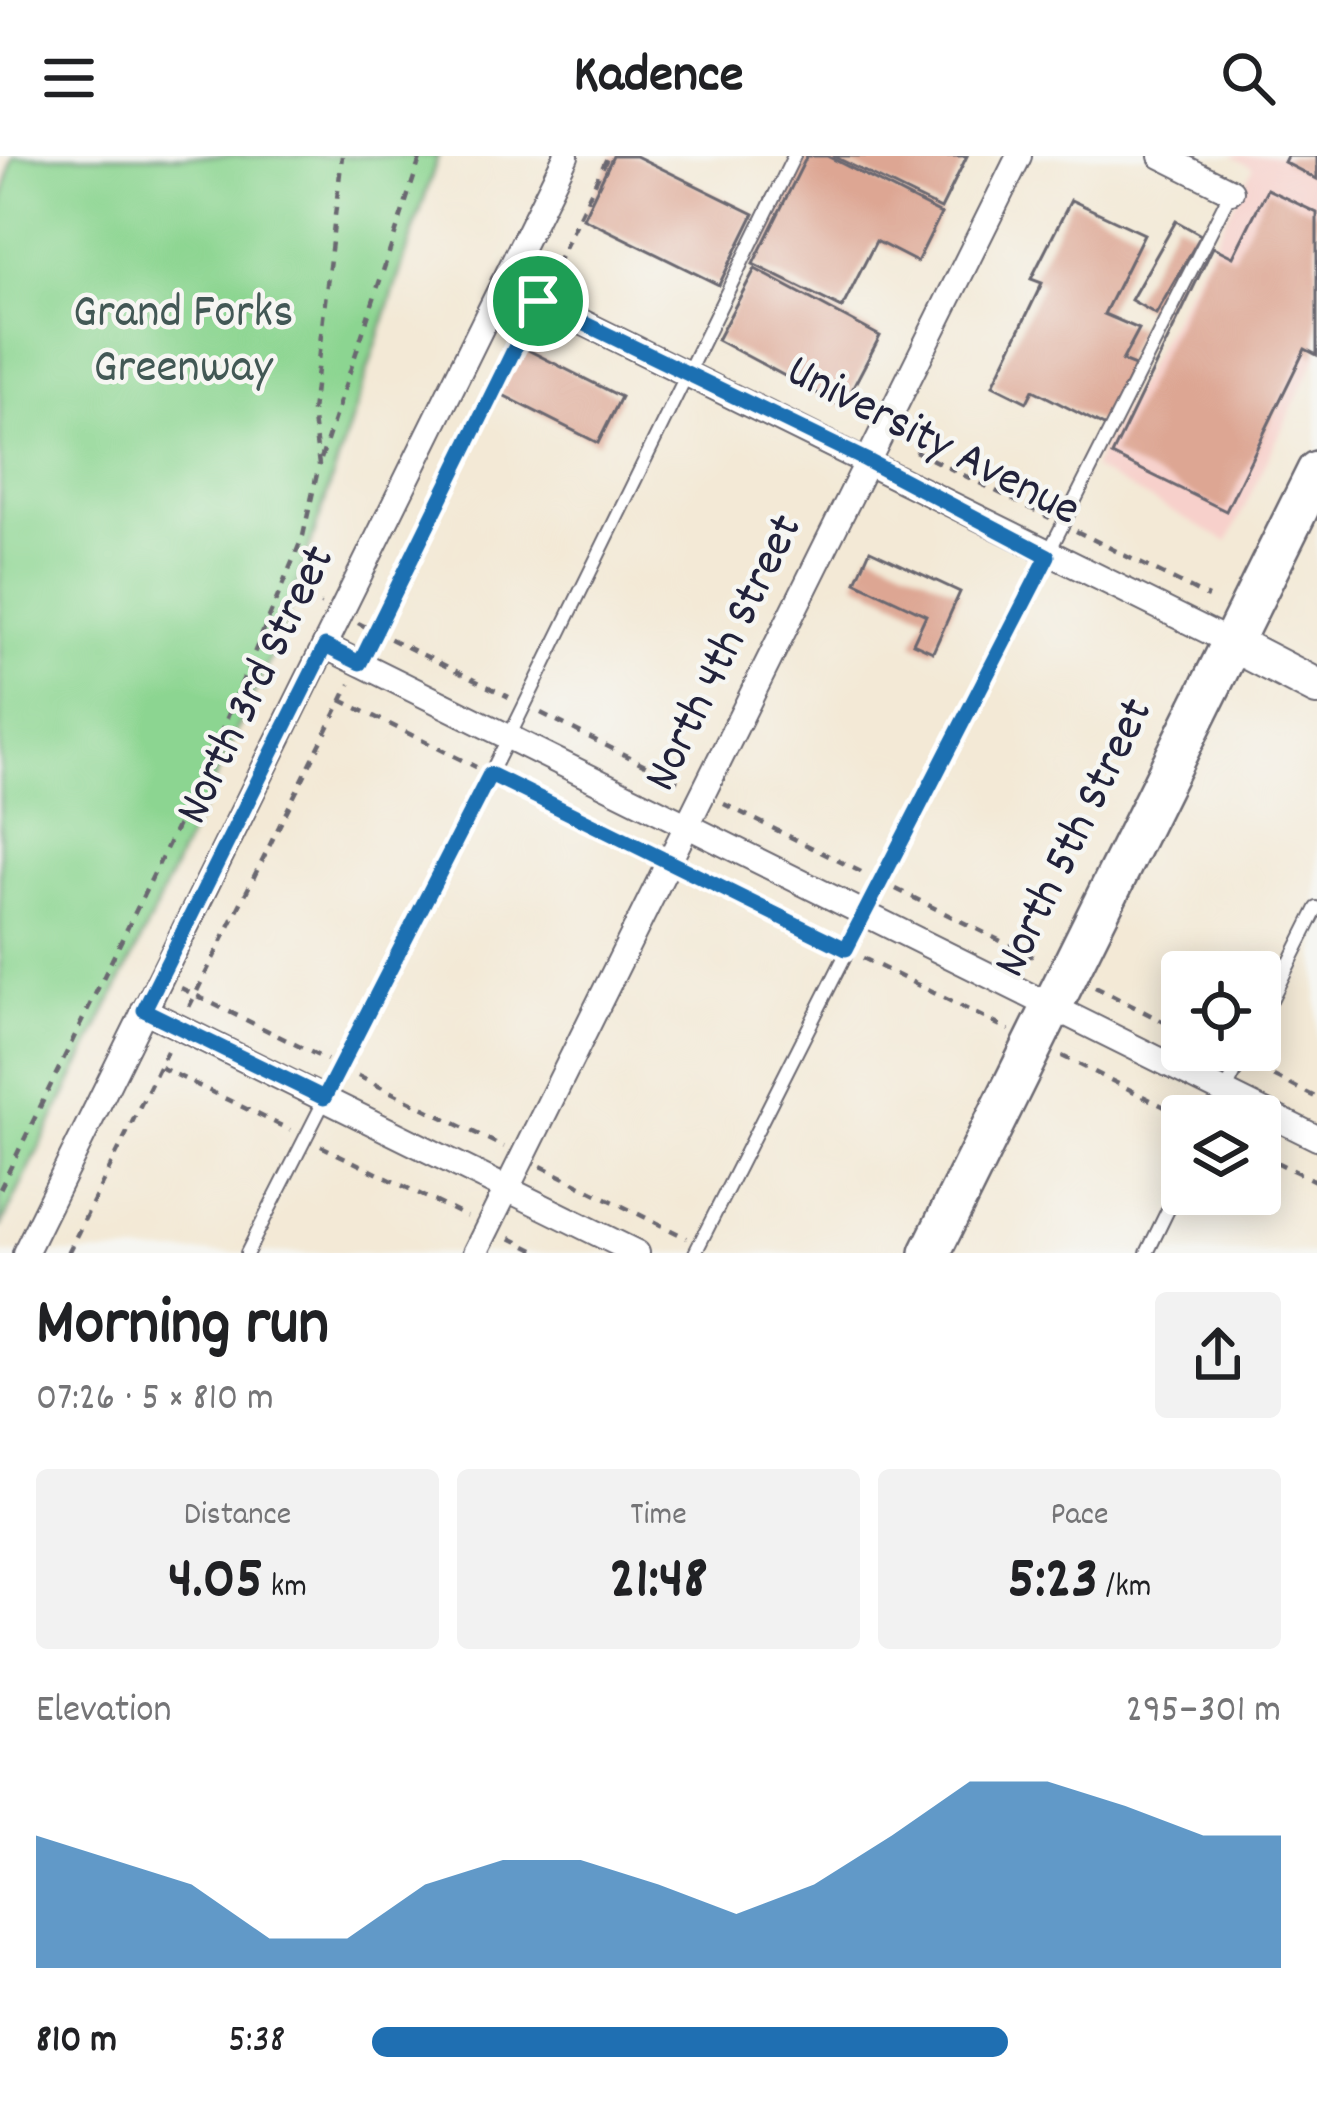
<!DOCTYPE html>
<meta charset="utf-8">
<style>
body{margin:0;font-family:Dekko,sans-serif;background:#f2f2f2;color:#202124;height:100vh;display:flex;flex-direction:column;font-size:45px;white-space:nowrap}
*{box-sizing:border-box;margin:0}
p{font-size:39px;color:#757577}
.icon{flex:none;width:66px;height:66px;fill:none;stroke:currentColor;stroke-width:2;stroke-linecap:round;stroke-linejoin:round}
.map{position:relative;height:1097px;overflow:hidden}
.side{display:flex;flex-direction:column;background:#fff;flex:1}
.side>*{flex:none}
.buttons{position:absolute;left:1161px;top:795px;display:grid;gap:24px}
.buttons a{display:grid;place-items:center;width:120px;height:120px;border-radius:12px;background:#fff;box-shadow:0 6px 30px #0003;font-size:60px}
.pin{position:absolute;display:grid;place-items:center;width:102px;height:102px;color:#fff;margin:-51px;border:6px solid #fff;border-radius:50%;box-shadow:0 3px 12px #0007}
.round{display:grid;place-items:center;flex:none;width:126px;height:126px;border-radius:12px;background:#f2f2f2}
.headline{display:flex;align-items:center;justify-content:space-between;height:204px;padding:0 36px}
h1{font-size:66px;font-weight:700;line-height:90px}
.figures{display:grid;grid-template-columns:repeat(3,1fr);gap:18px;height:204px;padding:12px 36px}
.figures div{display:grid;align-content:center;border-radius:12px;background:#f2f2f2;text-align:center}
.figures b{font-size:60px;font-weight:700}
.figures small{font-size:33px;font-weight:400}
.figures p{font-size:33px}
.chart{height:336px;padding:24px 36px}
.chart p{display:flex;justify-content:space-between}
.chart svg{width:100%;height:216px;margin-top:12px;fill:#1f6fb2;opacity:.7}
ul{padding:0 36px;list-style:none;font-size:39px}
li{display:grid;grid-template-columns:192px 144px 1fr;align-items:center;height:90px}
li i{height:30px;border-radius:15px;background:#1f6fb2}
header{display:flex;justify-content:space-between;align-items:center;height:156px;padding:0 36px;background:#fff;font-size:54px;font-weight:700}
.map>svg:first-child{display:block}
.built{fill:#f7d0cb}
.green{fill:#8cd591;stroke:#577c66;stroke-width:3}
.building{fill:#dda693}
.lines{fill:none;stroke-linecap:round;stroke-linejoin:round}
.lane-casing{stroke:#6b6871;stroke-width:16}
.street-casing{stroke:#6b6871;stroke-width:28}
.secondary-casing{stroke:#6b6871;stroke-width:40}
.primary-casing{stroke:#6b6871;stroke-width:44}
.path{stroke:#6b6871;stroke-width:4.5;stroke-dasharray:9 9;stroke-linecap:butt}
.lane{stroke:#fff;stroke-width:12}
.street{stroke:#fff;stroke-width:24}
.secondary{stroke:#fff;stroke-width:36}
.primary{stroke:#fff;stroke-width:39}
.route-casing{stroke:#fff;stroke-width:24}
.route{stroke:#1f6fb2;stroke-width:15}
.labels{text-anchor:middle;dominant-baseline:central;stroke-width:9;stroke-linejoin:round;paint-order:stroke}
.park-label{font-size:48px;fill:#425855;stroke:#f6f6f2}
.street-label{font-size:48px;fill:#22223b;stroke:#f6f6f2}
</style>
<header><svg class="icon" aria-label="menu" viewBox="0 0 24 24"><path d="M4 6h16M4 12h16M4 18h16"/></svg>Kadence<svg class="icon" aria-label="search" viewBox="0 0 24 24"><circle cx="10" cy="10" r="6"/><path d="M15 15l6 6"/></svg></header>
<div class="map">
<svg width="1317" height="1097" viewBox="0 0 1317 1097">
<rect width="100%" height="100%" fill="#f6f6f2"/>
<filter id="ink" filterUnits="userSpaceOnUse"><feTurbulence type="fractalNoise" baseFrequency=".00833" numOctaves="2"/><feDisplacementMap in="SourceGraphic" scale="24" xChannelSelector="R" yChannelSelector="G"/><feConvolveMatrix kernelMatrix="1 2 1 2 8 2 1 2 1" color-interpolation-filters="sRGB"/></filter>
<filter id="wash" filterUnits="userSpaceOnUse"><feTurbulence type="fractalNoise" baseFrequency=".004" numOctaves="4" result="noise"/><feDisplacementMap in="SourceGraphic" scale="48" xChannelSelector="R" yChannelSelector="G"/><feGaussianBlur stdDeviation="2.7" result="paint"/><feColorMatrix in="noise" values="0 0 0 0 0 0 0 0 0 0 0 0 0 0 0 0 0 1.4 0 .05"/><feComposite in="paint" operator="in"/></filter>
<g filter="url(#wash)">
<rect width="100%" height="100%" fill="#f3e9d6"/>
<!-- built -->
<path class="built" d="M1232 0H1317V200L1228 386 1092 312 1253 12Z"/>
<!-- green -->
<path class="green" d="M13 0H438L281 478 139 788 0 1072V58Z"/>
<g id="blocks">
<!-- building -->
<g class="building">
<path d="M613 0H636L754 58 719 129 583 62Z"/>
<path d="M807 0H827L941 58 917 106 876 85 842 152 753 108Z"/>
<path d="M833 0H967L941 53Z"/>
<path d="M1287 0H1317V23L1284 6Z"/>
<path d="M1267 33 1317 57V199L1305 193 1226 355 1112 299 1213 91 1233 101Z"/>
<path d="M1071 44 1144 78 1104 158 1139 173 1122 205 1135 210 1106 271 1033 234 1027 246 993 229 1042 127 1031 123Z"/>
<path d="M1176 65 1201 79 1156 158 1131 144Z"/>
<path d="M755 113 880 180 843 251 717 184Z"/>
<path d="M522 191 621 241 598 287 499 237Z"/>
<path d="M870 394 960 436 933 496 913 487 926 459 856 426Z"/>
</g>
</g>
</g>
<g filter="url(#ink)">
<use href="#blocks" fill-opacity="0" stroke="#6b6871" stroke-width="3"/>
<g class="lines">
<defs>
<g id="lane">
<path d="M1260 866 1317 752"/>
<path d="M1213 960 1246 894"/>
<path d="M247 1097 509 581 794 0"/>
<path d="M695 1097 1231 35"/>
<path d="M1147 1097 1182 1025"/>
</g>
<g id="street">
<path d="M1161 0 1231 35"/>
<path d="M503 127 1230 486"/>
<path d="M325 490 1317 982"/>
<path d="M144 854 637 1097"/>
<path d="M25 1097 566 0"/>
<path d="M475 1097 1019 0"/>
</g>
<path id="secondary" d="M1230 486 1317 531"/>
<path id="primary" d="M930 1097 1317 315"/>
</defs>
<!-- lane casing -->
<use href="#lane" class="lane-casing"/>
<!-- street casing -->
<use href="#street" class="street-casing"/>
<!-- secondary casing -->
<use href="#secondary" class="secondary-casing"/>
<!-- primary casing -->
<use href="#primary" class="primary-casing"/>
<!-- path -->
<g class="path">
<path d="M548 125 608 0"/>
<path d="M915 295 1050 362"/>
<path d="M321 303 421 0"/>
<path d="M1076 375 1208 441"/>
<path d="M304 440 321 448"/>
<path d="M358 467 509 541"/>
<path d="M370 485 528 167"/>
<path d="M341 544 476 611"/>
<path d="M541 557 681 627"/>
<path d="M508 626 648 696"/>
<path d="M724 648 869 720"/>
<path d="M691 717 831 786"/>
<path d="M896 733 1041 805"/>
<path d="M863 802 1009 874"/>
<path d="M1095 831 1182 875"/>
<path d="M181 832 327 904"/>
<path d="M189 851 350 528"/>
<path d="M1062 900 1183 960"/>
<path d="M160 911 290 974"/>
<path d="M1258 912 1317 942"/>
<path d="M358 920 504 991"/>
<path d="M321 990 467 1061"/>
<path d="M1260 998 1317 1026"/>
<path d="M541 1010 687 1082"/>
<path d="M0 1033 209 605 303 380 319 309 312 256 342 0"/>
<path d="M510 1082 540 1097"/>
<path d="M68 1097 168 893"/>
</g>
<!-- lane -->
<use href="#lane" class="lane"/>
<!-- street -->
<use href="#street" class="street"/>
<!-- secondary -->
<use href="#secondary" class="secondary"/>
<!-- primary -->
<use href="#primary" class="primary"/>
</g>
</g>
<g class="lines" filter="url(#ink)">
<defs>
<path id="route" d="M538 145 866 304 1048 400 846 793 490 618 324 942 144 854 325 490 360 507Z"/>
</defs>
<!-- route casing -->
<use href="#route" class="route-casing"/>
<!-- route -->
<use href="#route" class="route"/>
</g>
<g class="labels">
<!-- park labels -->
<g class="park-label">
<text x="183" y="159">Grand Forks<tspan x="183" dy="55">Greenway</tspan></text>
</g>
<!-- street labels -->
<g class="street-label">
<text transform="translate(932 287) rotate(27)">University Avenue</text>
<text transform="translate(726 498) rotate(-64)">North 4th Street</text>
<text transform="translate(258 530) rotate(-64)">North 3rd Street</text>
<text transform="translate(1076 683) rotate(-64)">North 5th Street</text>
</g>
</g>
</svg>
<div class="buttons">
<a><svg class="icon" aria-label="locate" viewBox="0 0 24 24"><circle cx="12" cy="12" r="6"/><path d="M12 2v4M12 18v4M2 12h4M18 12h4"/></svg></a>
<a><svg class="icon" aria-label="layers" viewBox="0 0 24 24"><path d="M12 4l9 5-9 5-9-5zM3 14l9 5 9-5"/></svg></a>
</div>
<div class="pin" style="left:538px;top:145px;background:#1e9e55"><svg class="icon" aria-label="arrive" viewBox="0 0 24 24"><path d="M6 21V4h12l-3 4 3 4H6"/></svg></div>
</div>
<section class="side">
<div class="headline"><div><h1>Morning run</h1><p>07:26 · 5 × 810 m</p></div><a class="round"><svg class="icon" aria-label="share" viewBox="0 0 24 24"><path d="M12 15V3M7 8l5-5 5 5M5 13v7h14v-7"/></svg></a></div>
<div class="figures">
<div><p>Distance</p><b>4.05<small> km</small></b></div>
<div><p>Time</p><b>21:48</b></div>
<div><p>Pace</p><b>5:23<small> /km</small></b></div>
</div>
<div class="chart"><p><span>Elevation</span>295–301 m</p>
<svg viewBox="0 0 160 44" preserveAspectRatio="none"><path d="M0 44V17L10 22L20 27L30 38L40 38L50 27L60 22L70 22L80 27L90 33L100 27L110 17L120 6L130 6L140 11L150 17L160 17V44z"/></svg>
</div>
<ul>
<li><b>810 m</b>5:38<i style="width:70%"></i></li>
</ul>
</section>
